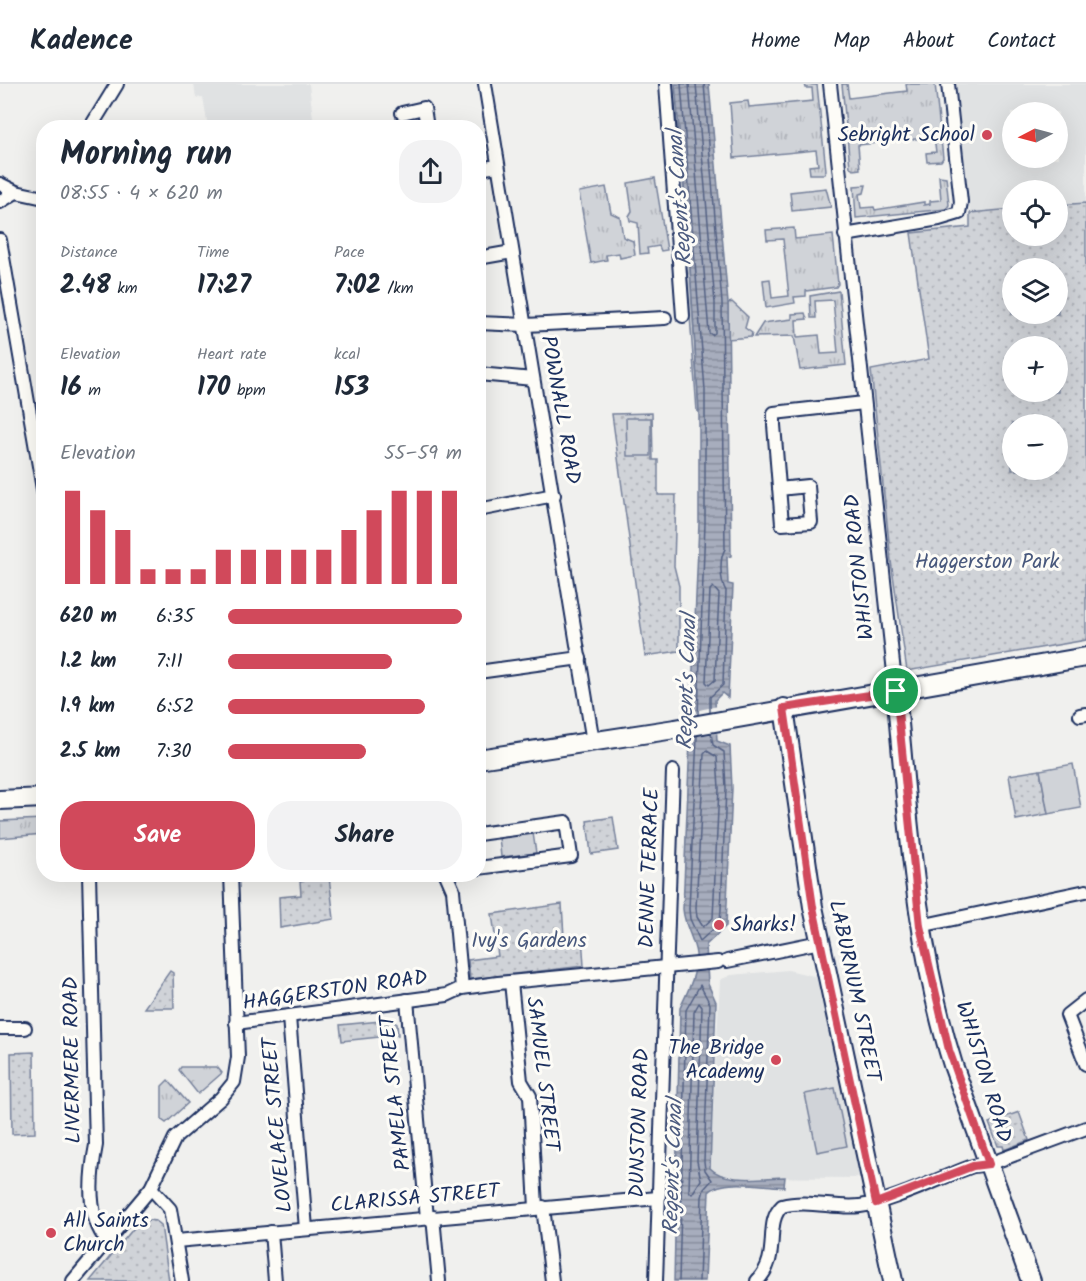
<!DOCTYPE html>
<meta charset="utf-8">
<style>
body{margin:0;font-family:Kalam,sans-serif;background:#f2f2f3;color:#1f2937;height:100vh;display:flex;flex-direction:column;font-size:22px;white-space:nowrap}
*{box-sizing:border-box;margin:0}
p{font-size:20px;color:#747a83}
.icon{flex:none;width:33px;height:33px;fill:none;stroke:currentColor;stroke-width:2;stroke-linecap:round;stroke-linejoin:round}
.map{position:relative;flex:1;overflow:hidden}
.drawer{position:absolute;left:36px;top:36px;width:450px;height:762px;display:flex;flex-direction:column;background:#fff;border-radius:24px;box-shadow:0 6px 24px #0002}
.drawer>*{flex:none}
.needle{width:39px;rotate:264deg}
.controls{position:absolute;left:1002px;top:18px;display:grid;gap:12px}
.controls a{display:grid;place-items:center;width:66px;height:66px;border-radius:50%;background:#fff;box-shadow:0 6px 24px #0002;font-size:30px}
.pin{position:absolute;display:grid;place-items:center;width:51px;height:51px;color:#fff;margin:-26px;border:3px solid #fff;border-radius:50%;box-shadow:0 2px 6px #0007}
.round{display:grid;place-items:center;flex:none;width:63px;height:63px;border-radius:24px;background:#f2f2f3}
.summary{display:flex;align-items:center;justify-content:space-between;height:102px;padding:0 24px}
h1{font-size:33px;font-weight:700;line-height:45px}
.metrics{display:grid;grid-template-columns:repeat(3,1fr);gap:9px;height:102px;padding:6px 24px}
.metrics div{display:grid;align-content:center}
.metrics b{font-size:26px;font-weight:700}
.metrics small{font-size:16px;font-weight:400}
.metrics p{font-size:16px}
.chart{height:168px;padding:12px 24px}
.chart p{display:flex;justify-content:space-between}
.chart svg{width:100%;height:108px;margin-top:6px;stroke:#d1495b;stroke-width:6}
.primary-button{display:flex;gap:12px;margin-top:auto;padding:12px 24px}
.primary-button a{flex:1;height:69px;border-radius:24px;background:#d1495b;color:#fff;font-size:24px;font-weight:700;line-height:69px;text-align:center}
.primary-button a+a{background:#f2f2f3;color:#1f2937}
ul{padding:0 24px;list-style:none;font-size:20px}
li{display:grid;grid-template-columns:96px 72px 1fr;align-items:center;height:45px}
li i{height:15px;border-radius:8px;background:#d1495b}
header{display:flex;align-items:center;gap:36px;box-sizing:border-box;height:84px;padding:0 30px;background:#fff;border-bottom:2px solid #e0e1e3}
header strong{font-size:28px}
nav{display:flex;gap:33px;margin-inline-start:auto;font-size:21px}
.map>svg:first-child{display:block}
.built{fill:#e0e2e3;fill-rule:evenodd}
.grass{fill:url(#grass-tufts);stroke:#76819b;stroke-width:1.5}
.park{fill:url(#park-dots);stroke:#76819b;stroke-width:1.5;fill-rule:evenodd}
.pitch{fill:#d0d3d8;stroke:#76819b;stroke-width:1.5}
.water{fill:url(#water-rules);stroke:#6f7b97;stroke-width:1.5}
.pier{fill:#f0f0ee}
.lines{fill:none;stroke-linecap:round;stroke-linejoin:round}
.shore{stroke:#536184;stroke-width:1.5}
.street-casing{stroke:#1b2f5e;stroke-width:16}
.secondary-casing{stroke:#1b2f5e;stroke-width:22}
.street{stroke:#fdfcf7;stroke-width:12}
.secondary{stroke:#fdfcf7;stroke-width:18}
.route-casing{stroke:#fff;stroke-width:12}
.route{stroke:#d1495b;stroke-width:8}
.poi-dot{fill:#d1495b;stroke:#fdfcf7;stroke-width:2}
.labels{text-anchor:middle;dominant-baseline:central;stroke-width:6;stroke-linejoin:round;paint-order:stroke}
.poi-label{font-size:21px;fill:#1b2f5e;stroke:#fdfcf7;text-anchor:end}
.street-label{font-size:21px;fill:#1b2f5e;stroke:#fdfcf7}
.park-label{font-size:21px;fill:#48587c;stroke:#fdfcf7}
.water-label{font-size:22px;font-style:italic;fill:#4c5b7f;stroke:#fdfcf7}
</style>
<header>
<strong>Kadence</strong>
<nav><a>Home</a><a>Map</a><a>About</a><a>Contact</a></nav>
</header>
<div class="map">
<svg width="1086" height="1197" viewBox="0 0 1086 1197">
<defs>
<pattern id="grass-tufts" width="24" height="20" patternUnits="userSpaceOnUse" patternTransform="scale(1.5)"><rect width="24" height="20" fill="#d0d3d8"/><path d="M3 7l-1-3M5 7V3M7 7l1-3M15 17l-1-3M17 17v-4M19 17l1-3" fill="none" stroke="#b2b5bc"/></pattern>
<pattern id="park-dots" width="8" height="8" patternUnits="userSpaceOnUse" patternTransform="scale(1.5)"><rect width="8" height="8" fill="#d0d3d8"/><path d="M2 2h.1M6 6h.1" fill="none" stroke="#b2b5bc" stroke-width="1.8" stroke-linecap="round"/></pattern>
<pattern id="water-rules" width="6" height="5" patternUnits="userSpaceOnUse" patternTransform="scale(1.5)"><rect width="6" height="5" fill="#a7adbd"/><path d="M0 2.5h6" fill="none" stroke="#878d9d"/></pattern>
</defs>
<rect width="100%" height="100%" fill="#f0f0ee"/>
<filter id="ink" filterUnits="userSpaceOnUse"><feTurbulence type="fractalNoise" baseFrequency=".0167" numOctaves="2"/><feDisplacementMap in="SourceGraphic" scale="12" xChannelSelector="R" yChannelSelector="G"/><feConvolveMatrix kernelMatrix="1 2 1 2 8 2 1 2 1" color-interpolation-filters="sRGB"/></filter>
<g filter="url(#ink)">
<!-- built -->
<g class="built">
<path d="M194 0H309L314 43H208L203 13 196 14Z"/>
<path d="M956 0H1086V119L1058 121V106H1012V125L970 129ZM1012 28H1058V74H1012Z"/>
<path d="M788 886 818 893 860 1092 854 1094 728 1093 716 1090 710 1085 720 896 731 891Z"/>
</g>
<!-- grass -->
<g class="grass">
<path d="M673 0 687 135 699 327H697Z"/>
<path d="M805 0 817 1 826 86 824 90H810L809 82 818 81 816 66 734 74 730 19 748 17 749 23 813 17 812 4H806Z"/>
<path d="M842 0H847L849 14 907 7 906 0H935L943 74 941 77 927 78 926 69 936 68 934 53 858 61 860 85 853 86 850 83Z"/>
<path d="M939 92 946 93 949 121 946 125 856 134 854 102 866 101 864 109 859 110 861 124 874 123 875 126 924 118V121L930 120V117L941 116Z"/>
<path d="M655 94 667 166 661 167 659 162 647 164 648 169 640 170 638 139 630 137 629 132 632 127 628 99Z"/>
<path d="M606 103 611 129 620 133 623 153 633 157 635 171 620 174 619 169 606 171 607 176 591 179 579 108Z"/>
<path d="M826 104 831 123 792 127 790 108Z"/>
<path d="M794 144 795 155 833 151 838 200 836 203 806 207V212L794 213 795 219 766 224 763 196 770 195 772 214 789 212 783 155 767 156 766 146Z"/>
<path d="M839 207 846 281 800 286 794 252 754 253 763 239 792 235V230L805 229 807 235 796 236 797 253 819 251 821 270 838 269 833 216 815 217 816 234H811L810 212Z"/>
<path d="M732 218 748 233 745 244 752 249 751 253 728 255V219Z"/>
<path d="M43 735V750L0 754V737Z"/>
<path d="M181 983H217L222 989 198 1010 179 986Z"/>
<path d="M168 996 188 1019 166 1039 162 1036V1002Z"/>
</g>
<!-- park -->
<g class="park">
<path d="M1086 119V556L907 587 891 477 871 286 929 275 911 149 970 143V129L1012 125V152H1058V121ZM1012 184H1058V230H1012ZM1012 262H1058V308H1012ZM1012 340H1058V386H1012Z"/>
<path d="M652 329 653 376H658V411H676L674 482 679 502V567L645 572 612 330Z"/>
<path d="M1040 686 1048 730 1016 736 1009 691Z"/>
<path d="M613 733 618 766 591 770 587 737Z"/>
<path d="M329 793 334 835 280 844 279 813 301 811 300 797Z"/>
<path d="M562 820 564 853 582 852 584 882 470 895 468 876 498 872 492 830Z"/>
<path d="M170 887 173 889 174 924H144Z"/>
<path d="M391 936 397 940 398 951 342 957 340 941Z"/>
<path d="M34 968 35 1049 12 1050 11 969Z"/>
<path d="M1019 1028 1029 1056 1004 1066 1003 1062H998L989 1039Z"/>
<path d="M147 1136 156 1137 161 1141 169 1197H90L138 1139Z"/>
</g>
<!-- pitch -->
<g class="pitch">
<path d="M626 334H651V372H627Z"/>
<path d="M1073 680 1081 724 1048 730 1040 686Z"/>
<path d="M533 749 536 769 501 773 499 753Z"/>
<path d="M835 1004 847 1062 817 1068 805 1010Z"/>
</g>
<!-- water -->
<path class="water" d="M675 0H709L728 219 731 472 727 473 728 500 733 501 728 614 722 609 715 616 717 657 730 662 732 704 726 842 706 861 708 900 716 918 710 1084C725 1100 764 1093 785 1093L784 1103C765 1102 721 1094 709 1108L705 1197H674L680 924C688 907 697 890 696 870 694 855 684 841 683 825L699 439V327L687 135Z"/>
<!-- pier -->
<path class="pier" d="M718 622 720 649 688 653 689 628Z"/>
<g class="lines">
<!-- shore -->
<g class="shore">
<path d="M681 0 705 306V439L698 630"/>
<path d="M689 0 709 249 712 251 715 249V219L696 0"/>
<path d="M704 0 722 219 725 465C719 475 720 497 726 507L723 601 710 613V628"/>
<path d="M713 503 719 510 715 596 709 601 706 598 710 506Z"/>
<path d="M697 652 689 825 690 835 700 857 720 839 721 825 726 704 724 668 713 661 711 649"/>
<path d="M707 667 717 673 719 704 713 834 703 843 697 833 696 824 704 670Z"/>
<path d="M699 919 702 923 697 1077 701 1096 692 1110 689 1107 694 928Z"/>
<path d="M679 1197 686 926 700 901 710 920 704 1077 705 1086 712 1096 704 1105 702 1113 699 1197"/>
</g>
<defs>
<g id="street">
<path d="M485 0 593 658"/>
<path d="M666 0 683 232"/>
<path d="M830 0 896 607"/>
<path d="M402 29 424 24 427 44"/>
<path d="M90 44 117 0"/>
<path d="M478 85 498 82"/>
<path d="M0 100 16 108 44 114"/>
<path d="M0 118 16 108"/>
<path d="M845 151 939 135 959 129 961 118 948 0"/>
<path d="M0 156 44 411"/>
<path d="M478 174 512 168"/>
<path d="M478 239 526 241 665 234"/>
<path d="M478 290 533 295"/>
<path d="M779 405 808 402 811 438 782 440 774 341V329L864 319"/>
<path d="M478 426 554 411"/>
<path d="M478 588 580 574"/>
<path d="M1080 631 1086 630"/>
<path d="M478 750 566 738 571 772 478 784"/>
<path d="M89 790 96 1061C90 1092 86 1132 107 1157"/>
<path d="M446 790 453 806 462 904"/>
<path d="M920 842 1086 807"/>
<path d="M727 877 820 858"/>
<path d="M511 898 521 997 530 1012 536 1124"/>
<path d="M407 916 427 1134"/>
<path d="M1086 916 1067 931 1086 980"/>
<path d="M289 933 306 1145"/>
<path d="M236 939 447 911 462 904 498 899 718 878"/>
<path d="M0 944H25"/>
<path d="M151 1104 170 1125 182 1197"/>
<path d="M543 1123 552 1197"/>
<path d="M433 1133 439 1197"/>
<path d="M271 1148 275 1197"/>
<path d="M176 1157 658 1114"/>
<path d="M73 1197 151 1104 175 1054 221 1014 234 998 238 973 231 790"/>
<path d="M656 1197 673 687"/>
<path d="M757 1197C782 1172 763 1140 782 1122 807 1115 835 1125 860 1122 892 1118 941 1093 973 1082L989 1080 1086 1044"/>
</g>
<g id="secondary">
<path d="M896 607C908 732 915 860 953 981L1031 1197"/>
<path d="M784 624 813 823 893 1197"/>
<path d="M478 675 675 645 1086 573"/>
<path d="M0 716 44 714"/>
</g>
</defs>
<!-- street casing -->
<use href="#street" class="street-casing"/>
<!-- secondary casing -->
<use href="#secondary" class="secondary-casing"/>
<!-- street -->
<use href="#street" class="street"/>
<!-- secondary -->
<use href="#secondary" class="secondary"/>
</g>
</g>
<g class="lines" filter="url(#ink)">
<defs>
<path id="route" d="M896 607 920 842 949 966 989 1080 973 1082 876 1119 813 823 784 624Z"/>
</defs>
<!-- route casing -->
<use href="#route" class="route-casing"/>
<!-- route -->
<use href="#route" class="route"/>
</g>
<!-- markers -->
<g class="poi-dot">
<circle cx="987" cy="51" r="6"/>
<circle cx="719" cy="841" r="6"/>
<circle cx="776" cy="976" r="6"/>
<circle cx="51" cy="1149" r="6"/>
</g>
<g class="labels">
<!-- poi labels -->
<g class="poi-label">
<text x="975" y="51">Sebright School</text>
<text x="731" y="841" text-anchor="start">Sharks!</text>
<text x="764" y="964">The Bridge<tspan x="764" dy="24">Academy</tspan></text>
<text x="63" y="1137" text-anchor="start">All Saints<tspan x="63" dy="24">Church</tspan></text>
</g>
<!-- street labels -->
<g class="street-label">
<text transform="translate(560 326) rotate(80)">POWNALL ROAD</text>
<text transform="translate(860 483) rotate(-96)">WHISTON ROAD</text>
<text transform="translate(650 784) rotate(-88)">DENNE TERRACE</text>
<text transform="translate(335 907) rotate(-8)">HAGGERSTON ROAD</text>
<text transform="translate(854 907) rotate(78)">LABURNUM STREET</text>
<text transform="translate(73 976) rotate(-91)">LIVERMERE ROAD</text>
<text transform="translate(983 988) rotate(73)">WHISTON ROAD</text>
<text transform="translate(542 990) rotate(83)">SAMUEL STREET</text>
<text transform="translate(396 1009) rotate(-96)">PAMELA STREET</text>
<text transform="translate(640 1039) rotate(-88)">DUNSTON ROAD</text>
<text transform="translate(278 1041) rotate(-95)">LOVELACE STREET</text>
<text transform="translate(415 1115) rotate(-5)">CLARISSA STREET</text>
</g>
<!-- park labels -->
<g class="park-label">
<text x="987" y="478">Haggerston Park</text>
<text x="529" y="857">Ivy's Gardens</text>
</g>
<!-- water labels -->
<g class="water-label">
<text transform="translate(681 114) rotate(-94)">Regent's Canal</text>
<text transform="translate(688 598) rotate(-88)">Regent's Canal</text>
<text transform="translate(674 1083) rotate(-88)">Regent's Canal</text>
</g>
</g>
</svg>
<div class="controls">
<a><svg class="needle" viewBox="-14 -14 28 28"><path d="M0-13l5 13h-10z" fill="#e53935"/><path d="M0 13l5-13h-10z" fill="#747a83"/></svg></a>
<a><svg class="icon" aria-label="locate" viewBox="0 0 24 24"><circle cx="12" cy="12" r="6"/><path d="M12 2v4M12 18v4M2 12h4M18 12h4"/></svg></a>
<a><svg class="icon" aria-label="layers" viewBox="0 0 24 24"><path d="M12 4l9 5-9 5-9-5zM3 14l9 5 9-5"/></svg></a>
<a>+</a>
<a>−</a>
</div>
<div class="pin" style="left:896px;top:607px;background:#1e9e55"><svg class="icon" aria-label="arrive" viewBox="0 0 24 24"><path d="M6 21V4h12l-3 4 3 4H6"/></svg></div>
<section class="drawer">
<div class="summary"><div><h1>Morning run</h1><p>08:55 · 4 × 620 m</p></div><a class="round"><svg class="icon" aria-label="share" viewBox="0 0 24 24"><path d="M12 15V3M7 8l5-5 5 5M5 13v7h14v-7"/></svg></a></div>
<div class="metrics">
<div><p>Distance</p><b>2.48<small> km</small></b></div>
<div><p>Time</p><b>17:27</b></div>
<div><p>Pace</p><b>7:02<small> /km</small></b></div>
</div>
<div class="metrics">
<div><p>Elevation</p><b>16<small> m</small></b></div>
<div><p>Heart rate</p><b>170<small> bpm</small></b></div>
<div><p>kcal</p><b>153</b></div>
</div>
<div class="chart"><p><span>Elevation</span>55–59 m</p>
<svg viewBox="0 0 160 44" preserveAspectRatio="none"><path d="M5 44V6M15 44V14M25 44V22M35 44V38M45 44V38M55 44V38M65 44V30M75 44V30M85 44V30M95 44V30M105 44V30M115 44V22M125 44V14M135 44V6M145 44V6M155 44V6"/></svg>
</div>
<ul>
<li><b>620 m</b>6:35<i style="width:100%"></i></li>
<li><b>1.2 km</b>7:11<i style="width:70%"></i></li>
<li><b>1.9 km</b>6:52<i style="width:84%"></i></li>
<li><b>2.5 km</b>7:30<i style="width:59%"></i></li>
</ul>
<div class="primary-button"><a>Save</a><a>Share</a></div>
</section>
</div>
